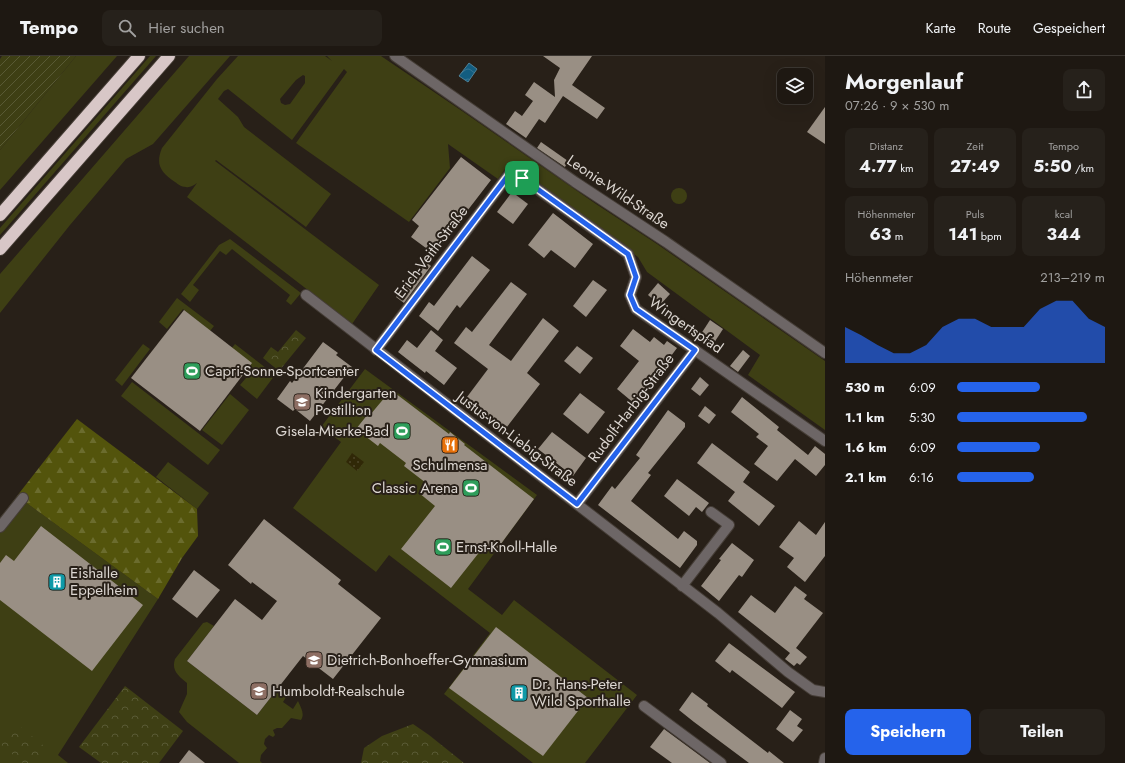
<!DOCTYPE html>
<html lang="de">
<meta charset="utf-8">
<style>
body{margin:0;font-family:Jost,sans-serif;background:#26211b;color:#f1f3f6;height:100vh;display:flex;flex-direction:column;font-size:15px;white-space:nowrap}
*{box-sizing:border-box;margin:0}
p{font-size:13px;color:#a1a09f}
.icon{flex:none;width:22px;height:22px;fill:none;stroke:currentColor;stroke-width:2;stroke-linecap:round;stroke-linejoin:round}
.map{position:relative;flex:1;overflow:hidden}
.sheet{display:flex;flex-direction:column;background:#1e1812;width:300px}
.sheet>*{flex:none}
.tools{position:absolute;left:777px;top:12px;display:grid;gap:8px}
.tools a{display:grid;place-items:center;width:36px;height:36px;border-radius:8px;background:#1e1812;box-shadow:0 4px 16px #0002,0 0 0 1px #3c3732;font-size:20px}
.pin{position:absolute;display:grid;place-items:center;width:34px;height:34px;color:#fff;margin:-17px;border-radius:8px;box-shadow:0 2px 6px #0006}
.round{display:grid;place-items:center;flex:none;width:42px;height:42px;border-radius:8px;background:#26211b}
.summary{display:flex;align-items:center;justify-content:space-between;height:68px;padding:0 20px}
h1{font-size:22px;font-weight:700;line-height:30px}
.metrics{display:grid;grid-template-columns:repeat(3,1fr);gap:6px;height:68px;padding:4px 20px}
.metrics div{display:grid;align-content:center;border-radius:8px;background:#26211b;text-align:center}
.metrics b{font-size:17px;font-weight:700}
.metrics small{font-size:11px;font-weight:400}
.metrics p{font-size:11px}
.chart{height:112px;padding:8px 20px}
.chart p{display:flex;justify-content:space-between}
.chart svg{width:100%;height:72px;margin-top:4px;fill:#2563eb;opacity:.7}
.cta{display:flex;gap:8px;margin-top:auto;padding:8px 20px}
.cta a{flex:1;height:46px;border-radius:8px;background:#2563eb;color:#fff;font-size:16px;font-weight:700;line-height:46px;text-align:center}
.cta a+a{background:#26211b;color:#f1f3f6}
ul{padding:0 20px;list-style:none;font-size:13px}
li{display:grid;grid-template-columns:64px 48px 1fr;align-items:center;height:30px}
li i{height:10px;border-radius:5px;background:#2563eb}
header{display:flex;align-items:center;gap:24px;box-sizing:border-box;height:56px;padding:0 20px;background:#1e1812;border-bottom:1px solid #3c3732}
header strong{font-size:19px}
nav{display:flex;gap:22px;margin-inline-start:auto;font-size:14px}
.search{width:280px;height:36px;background:#26211b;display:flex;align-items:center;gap:10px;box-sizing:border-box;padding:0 14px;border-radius:8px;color:#a1a09f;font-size:15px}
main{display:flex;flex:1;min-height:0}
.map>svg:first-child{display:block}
.grass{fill:#3e3f14;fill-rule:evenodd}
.forest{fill:url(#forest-firs)}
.sand{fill:url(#sand-dots)}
.park{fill:url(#park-crowns)}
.garden{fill:url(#garden-furrows)}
.water{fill:url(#water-waves);stroke:#4f8198}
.building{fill:#998f84}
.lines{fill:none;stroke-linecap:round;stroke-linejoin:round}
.minor-casing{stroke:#453d36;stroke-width:12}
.highway-casing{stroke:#453d36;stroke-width:14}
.minor{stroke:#6d6666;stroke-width:10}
.highway{stroke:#d8c7c7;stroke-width:12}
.route-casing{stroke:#fff;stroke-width:8}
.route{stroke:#2563eb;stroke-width:5}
.labels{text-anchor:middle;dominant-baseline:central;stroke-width:4;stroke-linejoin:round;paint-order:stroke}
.street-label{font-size:15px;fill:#dcd6d1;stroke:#282018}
.poi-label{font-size:15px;fill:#dcd6d1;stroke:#282018;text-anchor:start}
</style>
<header>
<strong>Tempo</strong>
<div class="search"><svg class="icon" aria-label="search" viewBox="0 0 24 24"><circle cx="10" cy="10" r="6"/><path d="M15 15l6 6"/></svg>Hier suchen</div>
<nav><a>Karte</a><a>Route</a><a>Gespeichert</a></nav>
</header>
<main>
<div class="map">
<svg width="825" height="707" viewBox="0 0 825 707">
<defs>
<pattern id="forest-firs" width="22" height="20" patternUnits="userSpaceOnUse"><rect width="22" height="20" fill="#53540c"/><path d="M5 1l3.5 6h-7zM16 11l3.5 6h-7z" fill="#6b6c2e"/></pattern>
<pattern id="sand-dots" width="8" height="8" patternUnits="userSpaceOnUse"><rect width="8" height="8" fill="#302807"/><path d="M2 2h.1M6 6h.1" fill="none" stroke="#4d462a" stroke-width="1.8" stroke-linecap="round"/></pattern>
<pattern id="park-crowns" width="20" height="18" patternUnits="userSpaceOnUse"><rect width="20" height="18" fill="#3e3f14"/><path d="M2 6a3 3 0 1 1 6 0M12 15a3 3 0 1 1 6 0" fill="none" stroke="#595a35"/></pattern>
<pattern id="garden-furrows" width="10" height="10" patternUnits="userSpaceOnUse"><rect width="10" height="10" fill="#3e3f14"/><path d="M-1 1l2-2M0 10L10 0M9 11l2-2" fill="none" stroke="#595a35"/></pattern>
<pattern id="water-waves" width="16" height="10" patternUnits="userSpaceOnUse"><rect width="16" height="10" fill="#135d80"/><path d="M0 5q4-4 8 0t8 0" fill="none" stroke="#357491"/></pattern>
</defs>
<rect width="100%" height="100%" fill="#282018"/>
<!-- grass -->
<g class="grass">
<path d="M76 0H117L0 134V94Z"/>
<path d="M150 0H156L0 179V172Z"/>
<path d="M189 0H230L153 88 126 103 70 169 0 257V218Z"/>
<path d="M238 0H325L332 5 327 0H381L462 55 596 148 657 188 825 305V374L748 319 760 299 647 216 638 201 508 109 498 123 448 88 450 112 409 166 296 87 347 16 344 13 292 84 228 33 224 35 218 43 238 61 244 71 331 138 306 171 216 104 215 105 379 229 352 268 187 141 197 127C194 129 190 132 186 131 181 131 178 128 175 126 161 116 155 109 162 92L217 23ZM303 19 305 20V27L290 48 285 49 281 47 280 43 296 24Z"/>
<circle cx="679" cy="140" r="8"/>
<path d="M230 183 301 237 291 249 286 245 290 239 232 193 226 199 220 195 193 229 199 234 190 246 181 238 219 189Z"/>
<path d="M177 242 214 270 210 275 183 253 167 273 159 266Z"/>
<path d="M143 288 150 293 122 330 115 324Z"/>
<path d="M235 288 275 319 257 343 240 329 246 322 244 320 251 311 231 293Z"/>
<path d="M365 313 537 439 468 533 502 559 514 544 637 639 585 707H533L444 638 490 577 389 499 376 516 293 452 341 386 321 371Z"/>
<path d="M132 326 220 394 208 409 121 340Z"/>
<path d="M230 338 249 354 222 389 202 374Z"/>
<path d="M168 406 209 437 197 453 156 421Z"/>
<path d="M17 440 158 543 58 699 68 707H0V462Z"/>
<path d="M207 566 214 570 187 605 257 659 278 632 288 638 283 646 293 653 298 645C301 652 305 658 301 664L291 662 282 672H277L273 674 275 679 273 681 269 679 265 683 264 688 267 692 261 699 260 705 262 707H239L187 666 179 656 187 638V627C179 620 171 615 175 603L203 567Z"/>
</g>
<!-- forest -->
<path class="forest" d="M77 363 197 453 198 480 182 502 158 543 17 440Z"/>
<!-- sand -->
<path class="sand" d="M352 397 364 406 357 415 346 406Z"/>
<!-- park -->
<g class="park">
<path d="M296 274 306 282 279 315 263 302 271 291 278 296Z"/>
<path d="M125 630 183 675 159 707H101L79 691Z"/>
<path d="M16 667 50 695 40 707H23L0 688V686Z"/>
<path d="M413 668 429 679 464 707H361L364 692 382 680Z"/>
</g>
<!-- garden -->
<path class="garden" d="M2 0H76L0 94V3Z"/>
<!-- water -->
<path class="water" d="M469 7 477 13 468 26 459 20Z"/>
<!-- building -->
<g class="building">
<path d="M543 0H592L572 29 605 52 597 63 563 40 545 67 539 63 526 82 506 68 515 55 522 60 533 45 525 39 534 26 555 41 554 24 560 12Z"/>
<path d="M825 51V88L807 76Z"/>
<path d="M541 86 568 105 565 111 537 92Z"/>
<path d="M461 101 491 124 434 198 411 181 419 170 412 164Z"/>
<path d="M512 136 528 148 513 168 497 156Z"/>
<path d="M553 157 593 188 575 212 551 194 544 202 528 189Z"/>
<path d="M472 200 490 214 460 252 457 249 438 275 419 260 429 246 434 250Z"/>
<path d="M424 204 431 210 404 247 396 241Z"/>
<path d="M593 224 607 234 586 261 573 250Z"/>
<path d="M511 226 527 238 489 289 511 305 543 262 559 275 527 317 540 328 503 376 477 356 481 352 467 341 488 313 454 287 466 271 472 276Z"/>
<path d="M658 227 670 238 660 249 648 239Z"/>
<path d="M184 254 252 307 200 375 131 322Z"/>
<path d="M710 264 723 273 712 290 699 281Z"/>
<path d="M633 273 650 286 654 281 664 289 667 285 677 292 635 348 617 333 639 305 620 290Z"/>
<path d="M431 274 443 284 435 295 457 312 444 329 426 315 425 317 398 296 407 284 417 292Z"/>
<path d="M323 286 338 297 336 299 352 311 310 365 295 353 293 355 277 343 290 325 292 327Z"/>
<path d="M577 290 593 302 580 318 564 305Z"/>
<path d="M743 294 750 300 738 316 730 310Z"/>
<path d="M700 321 709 329 700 340 691 333Z"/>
<path d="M391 334 449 378 450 376 465 388 464 389 534 443 495 496 485 489 451 532 401 493 435 450 419 437 426 427 404 410 406 407 380 387 378 390 356 373 368 358 370 359Z"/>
<path d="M580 337 605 356 588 378 563 358Z"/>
<path d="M742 341 779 371 777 374 808 399 815 390 825 398V409L816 420 795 403 777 425 754 408 768 390 756 381 759 378 731 356Z"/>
<path d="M705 350 716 359 709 368 698 360Z"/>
<path d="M668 354 685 367V371L648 417 651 419 631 445 678 483 684 475 697 485V489L680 512 598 449 612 430 615 433 640 402 636 399Z"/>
<path d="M552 376 586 402 573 420 538 393Z"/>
<path d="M712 387 750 416 743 426 775 450 759 470 728 445 735 436 697 407Z"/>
<path d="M677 423 709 447 702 456 696 451 689 460 664 440Z"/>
<path d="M264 463 341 524 338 528 381 562 333 623 303 600 257 659 187 605 235 543 262 564 277 545 252 526 251 528 228 509Z"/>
<path d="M799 465 816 479 825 466V500L805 526 787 511 794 502 779 491Z"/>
<path d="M41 470 143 549 92 615 0 544V507L6 499 14 505Z"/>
<path d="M732 487 754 504 742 521 739 519 719 545 701 530 721 504 719 503Z"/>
<path d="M194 514 220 534 197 562 172 543Z"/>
<path d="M795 530 807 539 804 543 823 557 796 592 807 601 800 609 797 607 794 610 785 603 790 597 738 556 751 539 775 557Z"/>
<path d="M496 571 588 642 543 700 449 632Z"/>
<path d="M729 587 795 636 782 652 732 614 730 617 715 605Z"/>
<path d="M692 636 708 648 707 650 768 697 769 695 784 707H749L694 666 679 654Z"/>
<path d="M790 654 802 663 797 670 803 674 793 686 776 673Z"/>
<path d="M664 673 710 707H672L650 691Z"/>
<path d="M189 694 205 707H179Z"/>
</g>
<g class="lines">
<defs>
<g id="minor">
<path d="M395 0 575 126 666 186 825 297"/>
<path d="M306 239 718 557 788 616 813 634 825 636"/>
<path d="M376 294 510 117 522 122 628 198 636 221 630 239 636 253 825 385"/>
<path d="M577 448 695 294"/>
<path d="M0 471 23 442"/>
<path d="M682 530 729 469 711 456"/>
<path d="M644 650 721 707"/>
<path d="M824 707 825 702"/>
</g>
<g id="highway">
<path d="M0 159 139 0"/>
<path d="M0 193 169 0"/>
</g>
</defs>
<!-- minor casing -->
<use href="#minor" class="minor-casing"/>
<!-- highway casing -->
<use href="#highway" class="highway-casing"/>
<!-- minor -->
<use href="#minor" class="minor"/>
<!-- highway -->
<use href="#highway" class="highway"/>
</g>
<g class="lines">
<defs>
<path id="route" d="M510 117 522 122 628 198 636 221 630 239 636 253 695 294 577 448 376 294Z"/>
</defs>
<!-- route casing -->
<use href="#route" class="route-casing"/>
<!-- route -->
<use href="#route" class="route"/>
</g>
<!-- icons -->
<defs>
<symbol id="stadium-square" viewBox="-11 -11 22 22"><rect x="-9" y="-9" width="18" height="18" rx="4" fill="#2e9e5b" stroke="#282018"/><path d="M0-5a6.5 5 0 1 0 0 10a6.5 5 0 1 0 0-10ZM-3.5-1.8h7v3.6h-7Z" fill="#fff"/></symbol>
<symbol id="school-square" viewBox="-11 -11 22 22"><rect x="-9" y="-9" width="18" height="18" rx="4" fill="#8d6e63" stroke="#282018"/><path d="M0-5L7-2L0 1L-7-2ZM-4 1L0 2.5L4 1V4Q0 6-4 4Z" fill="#fff"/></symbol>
<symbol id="restaurant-square" viewBox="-11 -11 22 22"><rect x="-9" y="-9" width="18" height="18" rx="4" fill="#e8710a" stroke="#282018"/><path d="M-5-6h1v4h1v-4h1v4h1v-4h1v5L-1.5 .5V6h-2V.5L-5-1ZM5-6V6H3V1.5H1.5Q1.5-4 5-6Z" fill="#fff"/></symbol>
<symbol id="building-square" viewBox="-11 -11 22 22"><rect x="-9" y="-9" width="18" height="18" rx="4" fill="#0f9aa8" stroke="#282018"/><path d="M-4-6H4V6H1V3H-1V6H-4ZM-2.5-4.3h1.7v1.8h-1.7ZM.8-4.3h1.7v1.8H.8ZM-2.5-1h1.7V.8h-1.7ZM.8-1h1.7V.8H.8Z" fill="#fff"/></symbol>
</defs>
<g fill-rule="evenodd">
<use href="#stadium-square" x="182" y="305" width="20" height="20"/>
<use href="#school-square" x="292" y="336" width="20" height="20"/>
<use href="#stadium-square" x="392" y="365" width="20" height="20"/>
<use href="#restaurant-square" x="440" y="379" width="20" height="20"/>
<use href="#stadium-square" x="461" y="422" width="20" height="20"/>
<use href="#stadium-square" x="433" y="481" width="20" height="20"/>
<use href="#building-square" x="47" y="516" width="20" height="20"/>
<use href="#school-square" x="304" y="594" width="20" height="20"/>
<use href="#school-square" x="249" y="625" width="20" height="20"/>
<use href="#building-square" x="509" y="627" width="20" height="20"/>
</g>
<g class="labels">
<!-- street labels -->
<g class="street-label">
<text transform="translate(618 136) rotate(34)">Leonie-Wild-Straße</text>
<text transform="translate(431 196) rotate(-53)">Erich-Veith-Straße</text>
<text transform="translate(686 269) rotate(35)">Wingertspfad</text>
<text transform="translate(631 352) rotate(-53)">Rudolf-Harbig-Straße</text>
<text transform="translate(517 383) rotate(37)">Justus-von-Liebig-Straße</text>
</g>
<!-- poi labels -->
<g class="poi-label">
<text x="205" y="315">Capri-Sonne-Sportcenter</text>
<text x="315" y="337">Kindergarten<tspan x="315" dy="17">Postillion</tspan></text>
<text x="389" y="375" text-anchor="end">Gisela-Mierke-Bad</text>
<text x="450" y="409" text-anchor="middle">Schulmensa</text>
<text x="458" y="432" text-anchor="end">Classic Arena</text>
<text x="456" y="491">Ernst-Knoll-Halle</text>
<text x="70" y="517">Eishalle<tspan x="70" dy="17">Eppelheim</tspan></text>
<text x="327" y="604">Dietrich-Bonhoeffer-Gymnasium</text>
<text x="532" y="628">Dr. Hans-Peter<tspan x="532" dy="17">Wild Sporthalle</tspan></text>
<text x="272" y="635">Humboldt-Realschule</text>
</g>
</g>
</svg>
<div class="tools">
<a><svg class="icon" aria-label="layers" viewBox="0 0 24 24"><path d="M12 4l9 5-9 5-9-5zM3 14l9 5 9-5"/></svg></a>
</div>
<div class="pin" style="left:522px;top:122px;background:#1e9e55"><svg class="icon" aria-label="arrive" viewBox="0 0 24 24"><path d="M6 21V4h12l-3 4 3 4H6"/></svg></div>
</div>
<section class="sheet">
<div class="summary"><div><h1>Morgenlauf</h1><p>07:26 · 9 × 530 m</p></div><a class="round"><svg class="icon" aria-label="share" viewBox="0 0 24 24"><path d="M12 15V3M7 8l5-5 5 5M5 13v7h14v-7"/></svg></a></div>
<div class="metrics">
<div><p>Distanz</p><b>4.77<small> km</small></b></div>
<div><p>Zeit</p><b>27:49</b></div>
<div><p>Tempo</p><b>5:50<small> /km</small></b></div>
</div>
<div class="metrics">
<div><p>Höhenmeter</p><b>63<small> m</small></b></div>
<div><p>Puls</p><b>141<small> bpm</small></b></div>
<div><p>kcal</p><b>344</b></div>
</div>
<div class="chart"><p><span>Höhenmeter</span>213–219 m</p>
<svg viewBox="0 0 160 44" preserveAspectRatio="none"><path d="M0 44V22L10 27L20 33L30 38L40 38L50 33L60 22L70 17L80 17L90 22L100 22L110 22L120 11L130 6L140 6L150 17L160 22V44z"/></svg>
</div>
<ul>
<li><b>530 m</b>6:09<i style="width:56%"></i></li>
<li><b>1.1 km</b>5:30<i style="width:88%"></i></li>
<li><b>1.6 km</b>6:09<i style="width:56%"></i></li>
<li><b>2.1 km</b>6:16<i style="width:52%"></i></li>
</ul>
<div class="cta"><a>Speichern</a><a>Teilen</a></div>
</section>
</main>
